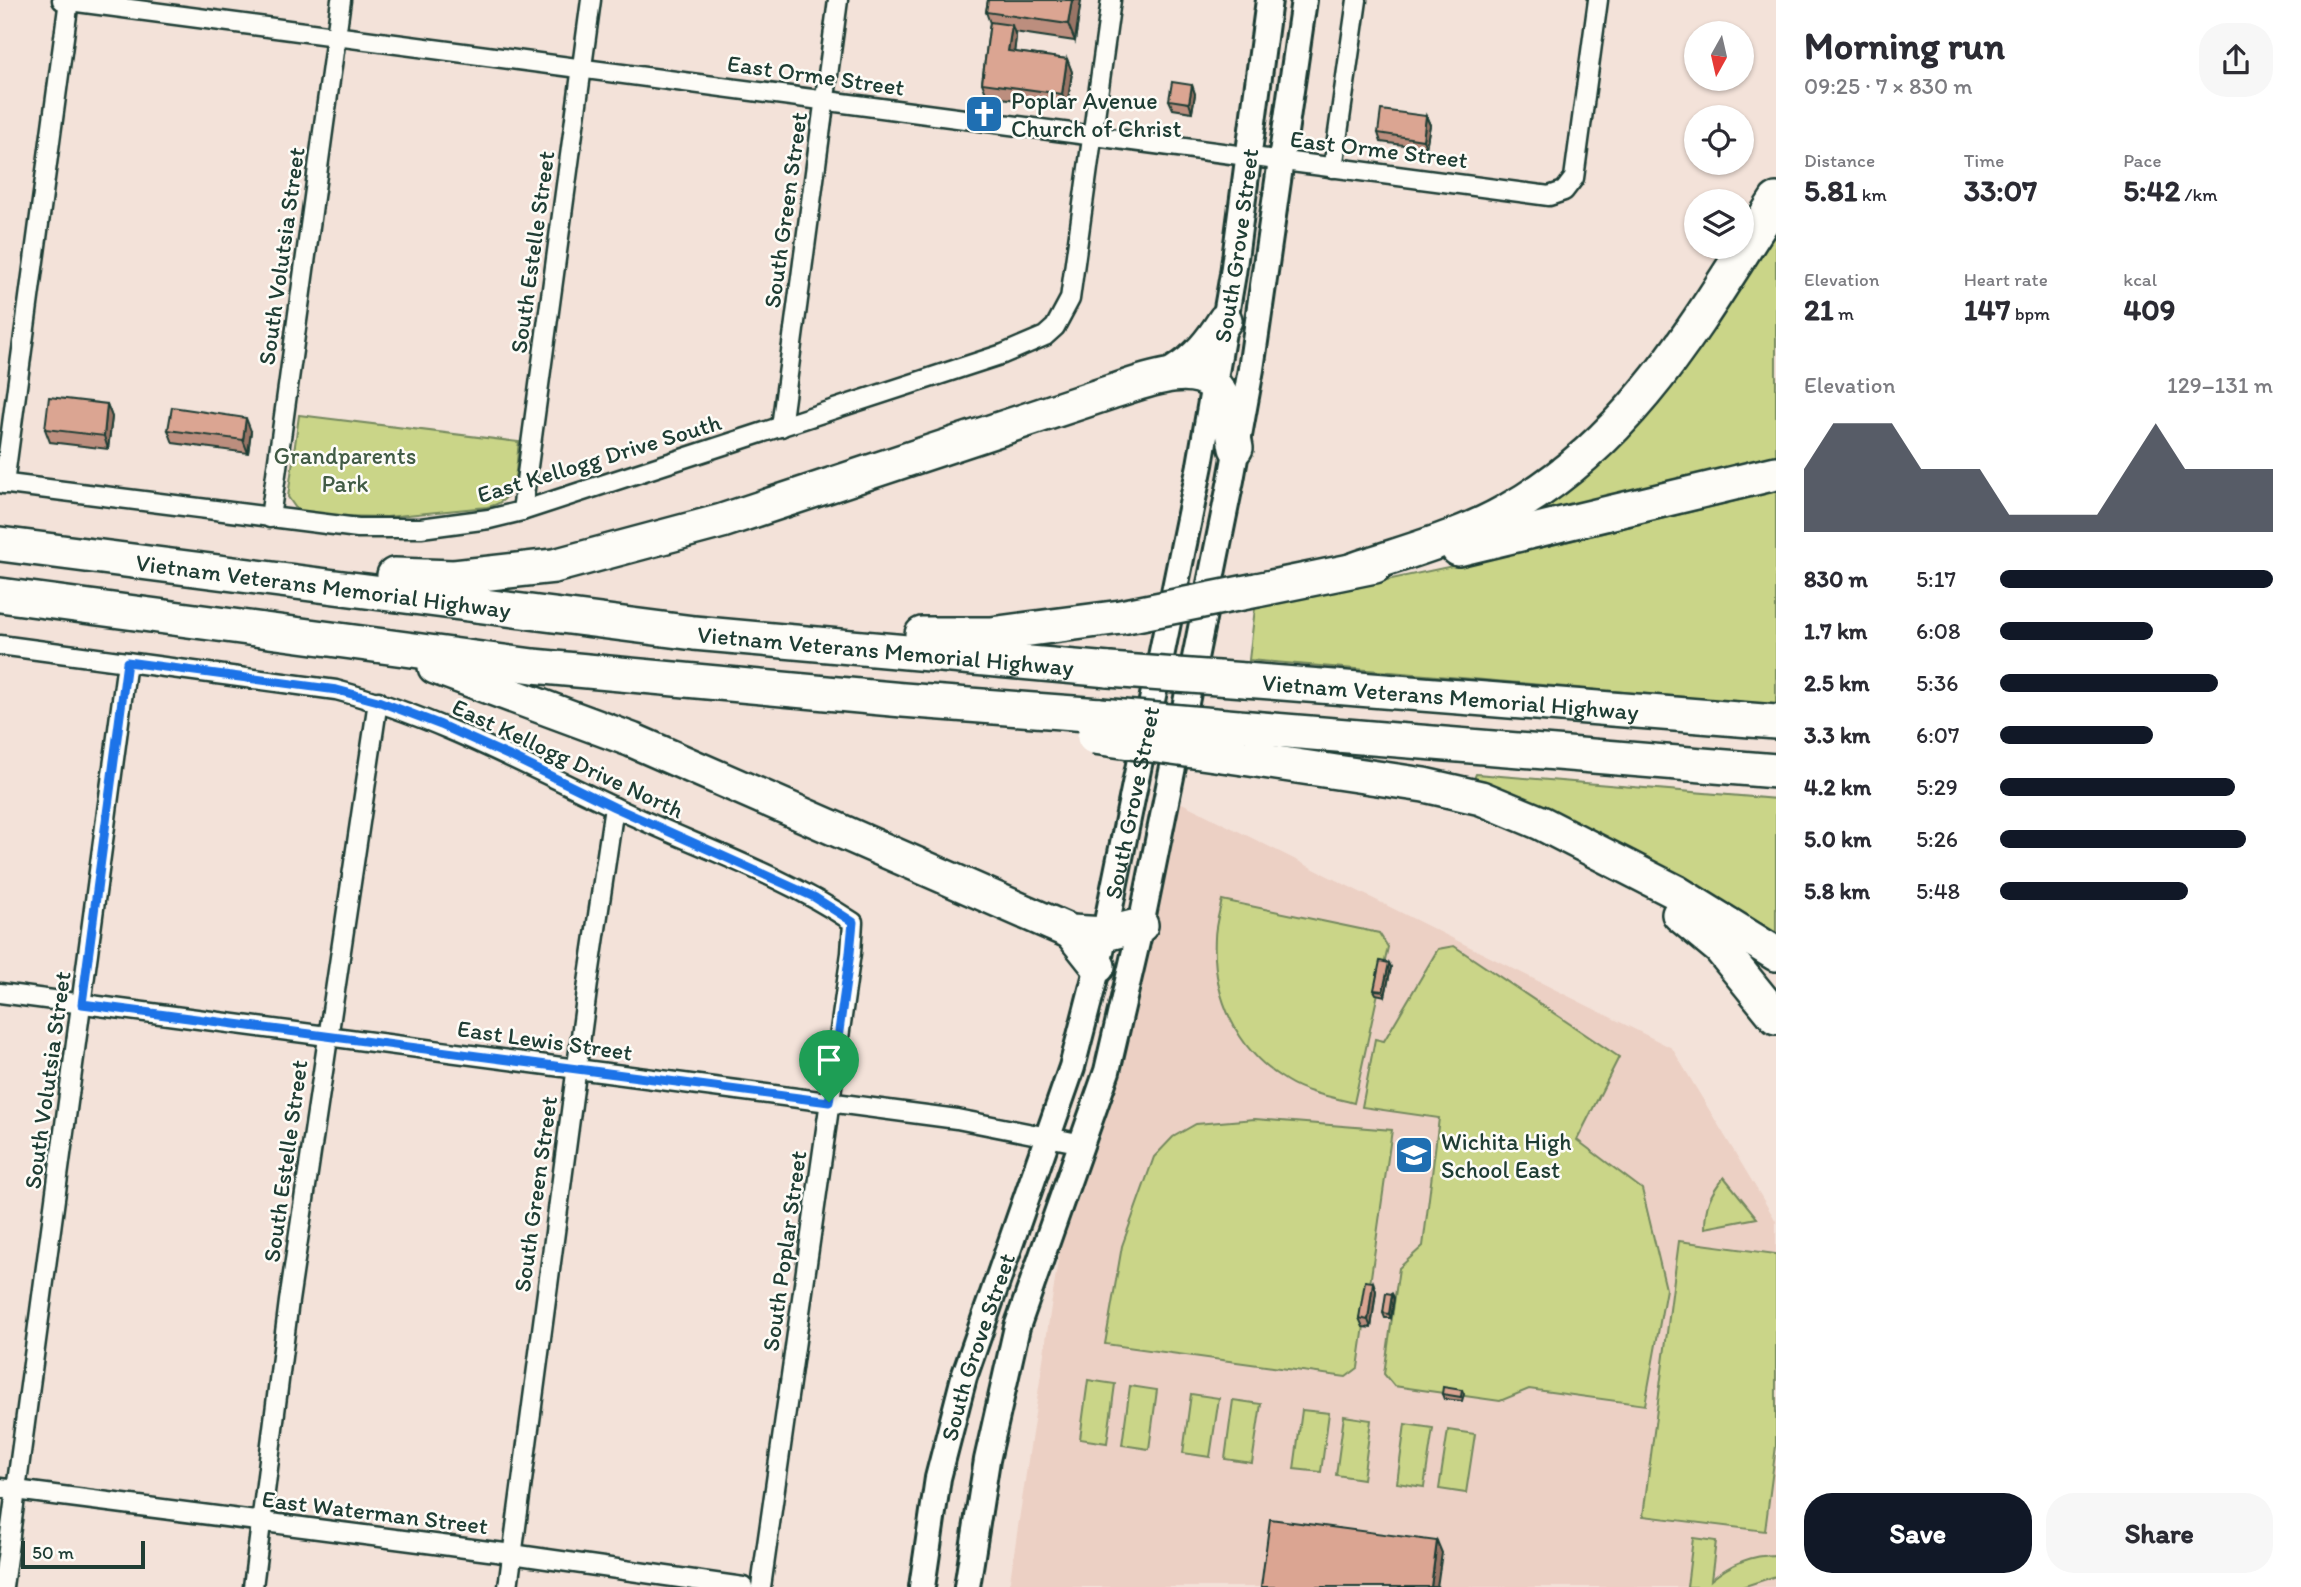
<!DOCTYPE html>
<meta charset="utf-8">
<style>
body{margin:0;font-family:Itim,sans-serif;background:#f7f7f7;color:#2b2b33;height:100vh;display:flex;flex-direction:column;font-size:26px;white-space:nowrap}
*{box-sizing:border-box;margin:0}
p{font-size:23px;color:#7c7c81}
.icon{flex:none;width:38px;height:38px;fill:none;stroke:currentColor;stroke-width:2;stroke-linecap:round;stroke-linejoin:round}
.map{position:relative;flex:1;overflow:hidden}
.sheet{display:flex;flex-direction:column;background:#fff;width:525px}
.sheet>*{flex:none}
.needle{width:46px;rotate:188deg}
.buttons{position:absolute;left:1684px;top:21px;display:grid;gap:14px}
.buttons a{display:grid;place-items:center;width:70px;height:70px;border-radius:50%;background:#fff;box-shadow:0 2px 5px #0004;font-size:35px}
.scale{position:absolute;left:21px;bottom:18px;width:124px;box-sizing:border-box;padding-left:7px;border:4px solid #1f3d34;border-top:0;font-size:19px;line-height:24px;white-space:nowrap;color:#1f3d34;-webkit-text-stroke:5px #fdfcf7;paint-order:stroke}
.pin{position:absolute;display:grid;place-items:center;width:60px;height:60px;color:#fff;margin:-72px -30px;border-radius:50% 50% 50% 0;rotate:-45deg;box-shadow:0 0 7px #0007}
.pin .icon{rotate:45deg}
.round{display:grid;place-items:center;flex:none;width:74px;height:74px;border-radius:28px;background:#f7f7f7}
.summary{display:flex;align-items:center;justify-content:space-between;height:119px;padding:0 28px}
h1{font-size:38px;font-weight:800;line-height:52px}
.stats{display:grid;grid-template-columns:repeat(3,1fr);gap:10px;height:119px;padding:7px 28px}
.stats div{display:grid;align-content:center}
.stats b{font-size:30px;font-weight:800}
.stats small{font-size:19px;font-weight:400}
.stats p{font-size:19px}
.chart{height:196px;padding:14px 28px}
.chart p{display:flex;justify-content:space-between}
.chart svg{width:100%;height:126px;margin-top:7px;fill:#111827;opacity:.7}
.button{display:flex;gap:14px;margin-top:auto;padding:14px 28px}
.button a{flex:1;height:80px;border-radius:28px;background:#111827;color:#fff;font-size:28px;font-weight:800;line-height:80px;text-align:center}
.button a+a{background:#f7f7f7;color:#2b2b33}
ul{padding:0 28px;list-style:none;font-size:23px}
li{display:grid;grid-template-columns:112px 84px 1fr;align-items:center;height:52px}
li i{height:18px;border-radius:9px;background:#111827}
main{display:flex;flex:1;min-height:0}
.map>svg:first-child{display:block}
.built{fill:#ecd0c4}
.green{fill:#cad588;stroke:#74895e;stroke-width:2}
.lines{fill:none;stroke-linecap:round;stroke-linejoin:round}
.street-casing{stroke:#1f3d34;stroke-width:23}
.secondary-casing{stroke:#1f3d34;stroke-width:30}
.highway-casing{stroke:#1f3d34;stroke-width:38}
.street{stroke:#fdfcf7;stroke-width:18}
.secondary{stroke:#fdfcf7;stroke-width:24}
.highway{stroke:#fdfcf7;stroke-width:33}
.highway-bridge-casing{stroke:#1f3d34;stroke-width:38;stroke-linecap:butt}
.highway-bridge{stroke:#fdfcf7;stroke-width:33}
.wall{fill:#bc8e7e;stroke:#1f3d34;stroke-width:2}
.shaded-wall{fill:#997466;stroke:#1f3d34;stroke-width:2}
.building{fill:#dba592;stroke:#1f3d34;stroke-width:2}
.route-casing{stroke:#fff;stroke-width:14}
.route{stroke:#1a73e8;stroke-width:9}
.labels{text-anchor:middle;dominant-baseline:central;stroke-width:5;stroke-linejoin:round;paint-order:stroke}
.street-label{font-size:24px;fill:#1f3d34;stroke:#fdfcf7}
.poi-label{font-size:24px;fill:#1f3d34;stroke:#fdfcf7;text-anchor:start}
.park-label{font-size:24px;fill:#415b45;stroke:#fdfcf7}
</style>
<main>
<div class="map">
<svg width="1776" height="1587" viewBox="0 0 1776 1587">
<rect width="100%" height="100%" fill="#f3e2d9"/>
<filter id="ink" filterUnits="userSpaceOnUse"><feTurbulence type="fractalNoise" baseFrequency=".0143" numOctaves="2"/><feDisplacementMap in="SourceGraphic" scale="14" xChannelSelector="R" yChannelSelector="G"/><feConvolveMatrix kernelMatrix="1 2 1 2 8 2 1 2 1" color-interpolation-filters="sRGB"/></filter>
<g filter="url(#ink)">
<!-- built -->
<path class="built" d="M1176 800 1672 1048 1776 1221V1587H1009L1061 1240 1105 1115 1136 998Z"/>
<!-- green -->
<g class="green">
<path d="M1776 227V464L1531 520 1527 514 1570 488 1611 454 1661 397Z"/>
<path d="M299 415 519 442C515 470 520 501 487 507L387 517 330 516 307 515 295 507 288 497Z"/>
<path d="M1776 491V705L1249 660 1255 608 1570 541Z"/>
<path d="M1476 774 1776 799V941L1593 830 1473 781Z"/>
<path d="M1222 900 1379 933 1388 947 1354 1103C1332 1097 1306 1093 1287 1081 1236 1051 1212 995 1215 938 1215 926 1219 913 1222 900Z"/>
<path d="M1454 946 1619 1057 1577 1140 1642 1189 1666 1289 1645 1405 1529 1389 1500 1401 1394 1386 1384 1374 1399 1268 1423 1246 1439 1118 1362 1107 1375 1039 1384 1041 1438 949Z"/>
<path d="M1255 1119 1392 1130 1358 1368 1346 1377 1105 1344 1122 1246 1154 1157 1173 1137 1196 1124Z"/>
<path d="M1724 1177 1757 1218 1705 1228C1705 1206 1710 1194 1724 1177Z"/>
<path d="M1679 1241 1776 1254V1446L1765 1531 1643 1516Z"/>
<path d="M1088 1380 1115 1384 1107 1443 1080 1439Z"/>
<path d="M1130 1386 1157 1390 1149 1449 1122 1445Z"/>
<path d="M1191 1394 1219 1398 1210 1457 1183 1453Z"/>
<path d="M1233 1400 1261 1404 1252 1463 1225 1459Z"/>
<path d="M1302 1410 1329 1413 1321 1472 1294 1469Z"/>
<path d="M1344 1416 1371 1420 1363 1479 1336 1475Z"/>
<path d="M1405 1424 1433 1428 1424 1487 1397 1483Z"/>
<path d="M1448 1430 1475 1434 1466 1493 1439 1489Z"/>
<path d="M1693 1538 1716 1541 1711 1580C1730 1564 1750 1555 1776 1555V1576L1742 1587H1687Z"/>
</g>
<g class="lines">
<defs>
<g id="street">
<path d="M62 0 1549 196 1564 191 1574 178 1598 0"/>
<path d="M1333 168 1357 0"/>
<path d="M781 427 838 0"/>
<path d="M0 483 358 528H421L489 519 522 511 1003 354 1045 336 1055 327 1070 299 1111 0"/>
<path d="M4 484 69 0"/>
<path d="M522 511 591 0"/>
<path d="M270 518 341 0"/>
<path d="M0 645 336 690C435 716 523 764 614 807 693 845 780 873 853 922L851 953 761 1587"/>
<path d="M0 993 957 1119 1083 1144"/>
<path d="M0 1488 512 1554 743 1587"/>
<path d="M3 1587 127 662"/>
<path d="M253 1587 289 1301 378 701"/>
<path d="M508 1587 588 983 614 807"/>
</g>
<g id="secondary">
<path id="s1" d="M922 1587 938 1478 964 1377 1072 1067 1098 966 1200 465 1233 274 1269 0"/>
<path d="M967 1587 987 1460 1017 1327 1107 1071 1141 925 1231 480 1251 369 1304 0"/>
</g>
<g id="highway">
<path d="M1175 373C1198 359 1211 342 1225 320"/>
<path id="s2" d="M0 544 694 633 1109 670"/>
<path d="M1458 549 1776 473"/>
<path d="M1353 570C1404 552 1460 538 1507 511 1635 439 1699 319 1776 200"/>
<path d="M394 575 454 577 554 566 722 521 1111 392C1138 384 1192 360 1215 386 1229 403 1232 427 1236 448"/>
<path d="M1257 590 1375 566"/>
<path d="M0 595 533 666 903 700 1100 715"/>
<path d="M922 634H991L1121 617"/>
<path d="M435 667 632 740 1071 932 1105 934 1141 925"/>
<path id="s3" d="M1245 680 1776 722"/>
<path d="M1238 727 1776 771"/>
<path d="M1243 758 1424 785 1481 798 1541 823 1676 892 1776 954"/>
<path d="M1679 914 1720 948 1776 1017"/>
<path d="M1071 932 1098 966"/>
</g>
</defs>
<!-- street casing -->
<use href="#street" class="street-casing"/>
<!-- secondary casing -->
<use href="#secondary" class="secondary-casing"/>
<!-- highway casing -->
<use href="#highway" class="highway-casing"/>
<!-- street -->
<use href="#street" class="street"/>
<!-- secondary -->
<use href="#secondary" class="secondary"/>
<!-- highway -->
<use href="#highway" class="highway"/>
<defs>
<g id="highway-bridge">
<path d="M1121 617 1257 590"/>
<path d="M1109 670 1245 680"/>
<path d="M1100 715 1238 727"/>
<path d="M1094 737 1243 758"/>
</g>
</defs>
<!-- highway-bridge casing -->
<use href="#highway-bridge" class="highway-bridge-casing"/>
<!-- highway-bridge -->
<use href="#highway-bridge" class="highway-bridge"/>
</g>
<!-- wall -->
<g class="wall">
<path d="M988 0H1081L1075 41 1014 32 1016 37 1014 52 1067 59 1072 72 1067 107 987 96 982 83 990 23 986 12Z"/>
<path d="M1192 85 1195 94 1192 112 1173 109 1169 100Z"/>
<path d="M1426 116 1430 125 1426 148 1381 142 1378 133Z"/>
<path d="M107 404 112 417 108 449 50 442 45 429Z"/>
<path d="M168 430 251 431 248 453 173 443Z"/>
<path d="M1391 967 1385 996 1376 994 1374 990Z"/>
<path d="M1373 1282 1376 1291 1371 1328 1363 1327 1359 1318Z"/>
<path d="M1392 1294 1394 1298 1391 1318H1385L1383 1313Z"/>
<path d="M1462 1390 1464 1394 1462 1401 1444 1399 1442 1394Z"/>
</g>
<!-- shaded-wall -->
<g class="shaded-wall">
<path d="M1072 0H1081L1075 41 1068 24Z"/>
<path d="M1012 25 1016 37 1013 63 1008 51Z"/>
<path d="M1067 59 1072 72 1067 107 1062 94Z"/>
<path d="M1192 85 1195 94 1192 112 1189 103Z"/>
<path d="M1426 116 1430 125 1426 148 1423 140Z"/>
<path d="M107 404 112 417 108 449 104 436Z"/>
<path d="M246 418 251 431 248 453 243 440Z"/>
<path d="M1389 963 1391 967 1385 996 1383 991Z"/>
<path d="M1373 1282 1376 1291 1371 1328 1368 1320Z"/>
<path d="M1392 1294 1394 1298 1391 1318 1389 1314Z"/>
<path d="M1437 1541 1442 1553 1437 1587H1431Z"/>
</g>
<!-- building -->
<g class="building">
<path d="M988 0H1072L1068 24 986 12Z"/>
<path d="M990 22 1012 25 1008 51 1067 59 1062 94 982 83Z"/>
<path d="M1172 82 1192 85 1189 103 1169 100Z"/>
<path d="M1381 110 1426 116 1423 140 1378 133Z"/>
<path d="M49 397 107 404 104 436 45 429Z"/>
<path d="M172 407 246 418 243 440 168 430Z"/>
<path d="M1380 961 1389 963 1383 991 1374 990Z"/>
<path d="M1365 1281 1373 1282 1368 1320 1359 1318Z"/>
<path d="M1386 1293 1392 1294 1389 1314 1383 1313Z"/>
<path d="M1443 1387 1462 1390 1461 1397 1442 1394Z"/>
<path d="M1270 1519 1437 1541 1431 1587H1261Z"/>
</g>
</g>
<g class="lines" filter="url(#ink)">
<defs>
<path id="route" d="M127 662 337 690 378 701 441 725 514 758 614 807 814 897 853 922 850 953 829 1102 82 1004Z"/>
</defs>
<!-- route casing -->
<use href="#route" class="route-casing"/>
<!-- route -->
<use href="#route" class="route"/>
</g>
<!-- icons -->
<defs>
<symbol id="church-square" viewBox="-11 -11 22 22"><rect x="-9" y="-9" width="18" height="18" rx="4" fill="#1f6fb2" stroke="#fdfcf7"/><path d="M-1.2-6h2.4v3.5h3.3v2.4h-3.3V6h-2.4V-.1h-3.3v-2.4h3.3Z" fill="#fff"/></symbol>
<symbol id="school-square" viewBox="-11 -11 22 22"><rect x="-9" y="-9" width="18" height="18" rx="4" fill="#1f6fb2" stroke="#fdfcf7"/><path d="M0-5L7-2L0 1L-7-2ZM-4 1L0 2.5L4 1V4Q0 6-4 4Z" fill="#fff"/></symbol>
</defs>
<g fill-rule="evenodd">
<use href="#church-square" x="962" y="92" width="44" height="44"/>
<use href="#school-square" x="1392" y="1133" width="44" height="44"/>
</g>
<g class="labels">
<!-- street labels -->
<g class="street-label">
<text transform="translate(816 75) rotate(8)">East Orme Street</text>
<text transform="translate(1379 149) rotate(7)">East Orme Street</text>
<text transform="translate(785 210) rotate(-82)">South Green Street</text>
<text stroke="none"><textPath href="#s1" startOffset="1381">South Grove Street</textPath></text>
<text transform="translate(532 252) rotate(-82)">South Estelle Street</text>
<text transform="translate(281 256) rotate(-82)">South Volutsia Street</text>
<text transform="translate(599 458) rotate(-17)">East Kellogg Drive South</text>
<text stroke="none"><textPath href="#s2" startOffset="326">Vietnam Veterans Memorial Highway</textPath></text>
<text stroke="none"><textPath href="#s2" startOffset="892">Vietnam Veterans Memorial Highway</textPath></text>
<text stroke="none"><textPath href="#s3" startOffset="206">Vietnam Veterans Memorial Highway</textPath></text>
<text transform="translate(568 758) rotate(25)">East Kellogg Drive North</text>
<text stroke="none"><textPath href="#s1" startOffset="814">South Grove Street</textPath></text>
<text transform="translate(545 1040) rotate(8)">East Lewis Street</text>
<text transform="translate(47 1080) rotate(-82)">South Volutsia Street</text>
<text transform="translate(285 1161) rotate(-82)">South Estelle Street</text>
<text transform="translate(535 1194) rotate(-82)">South Green Street</text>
<text transform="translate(784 1251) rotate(-82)">South Poplar Street</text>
<text stroke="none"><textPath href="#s1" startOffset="247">South Grove Street</textPath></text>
<text transform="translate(375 1512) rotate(7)">East Waterman Street</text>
</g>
<!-- poi labels -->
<g class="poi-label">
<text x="1011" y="100">Poplar Avenue<tspan x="1011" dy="28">Church of Christ</tspan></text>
<text x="1441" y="1141">Wichita High<tspan x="1441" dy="28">School East</tspan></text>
</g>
<!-- park labels -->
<g class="park-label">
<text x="345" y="455">Grandparents<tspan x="345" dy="28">Park</tspan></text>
</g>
</g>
</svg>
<div class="buttons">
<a><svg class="needle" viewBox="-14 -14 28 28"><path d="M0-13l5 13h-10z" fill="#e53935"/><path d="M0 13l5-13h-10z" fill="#7c7c81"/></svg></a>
<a><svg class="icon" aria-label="locate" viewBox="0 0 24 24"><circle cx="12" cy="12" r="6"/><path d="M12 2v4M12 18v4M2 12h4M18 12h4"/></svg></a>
<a><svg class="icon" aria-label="layers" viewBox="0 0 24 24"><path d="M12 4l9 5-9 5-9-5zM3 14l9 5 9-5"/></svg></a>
</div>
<div class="scale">50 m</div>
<div class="pin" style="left:829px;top:1102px;background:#1e9e55"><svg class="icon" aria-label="arrive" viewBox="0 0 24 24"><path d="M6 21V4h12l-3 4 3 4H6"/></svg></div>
</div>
<section class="sheet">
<div class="summary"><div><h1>Morning run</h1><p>09:25 · 7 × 830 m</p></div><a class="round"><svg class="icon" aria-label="share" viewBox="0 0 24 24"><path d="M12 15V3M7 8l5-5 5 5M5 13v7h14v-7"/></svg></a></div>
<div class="stats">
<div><p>Distance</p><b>5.81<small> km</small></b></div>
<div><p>Time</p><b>33:07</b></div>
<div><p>Pace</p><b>5:42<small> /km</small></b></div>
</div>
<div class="stats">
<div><p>Elevation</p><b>21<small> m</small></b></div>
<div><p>Heart rate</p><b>147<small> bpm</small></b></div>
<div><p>kcal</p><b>409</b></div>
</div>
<div class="chart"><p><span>Elevation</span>129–131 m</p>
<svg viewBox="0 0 160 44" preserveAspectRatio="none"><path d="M0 44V22L10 6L20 6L30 6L40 22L50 22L60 22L70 38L80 38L90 38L100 38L110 22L120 6L130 22L140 22L150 22L160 22V44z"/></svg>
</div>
<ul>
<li><b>830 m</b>5:17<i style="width:100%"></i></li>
<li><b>1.7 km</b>6:08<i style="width:56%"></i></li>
<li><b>2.5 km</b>5:36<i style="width:80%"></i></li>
<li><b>3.3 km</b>6:07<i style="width:56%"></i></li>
<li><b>4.2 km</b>5:29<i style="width:86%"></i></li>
<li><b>5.0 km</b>5:26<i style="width:90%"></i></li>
<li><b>5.8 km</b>5:48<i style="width:69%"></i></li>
</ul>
<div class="button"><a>Save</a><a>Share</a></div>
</section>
</main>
